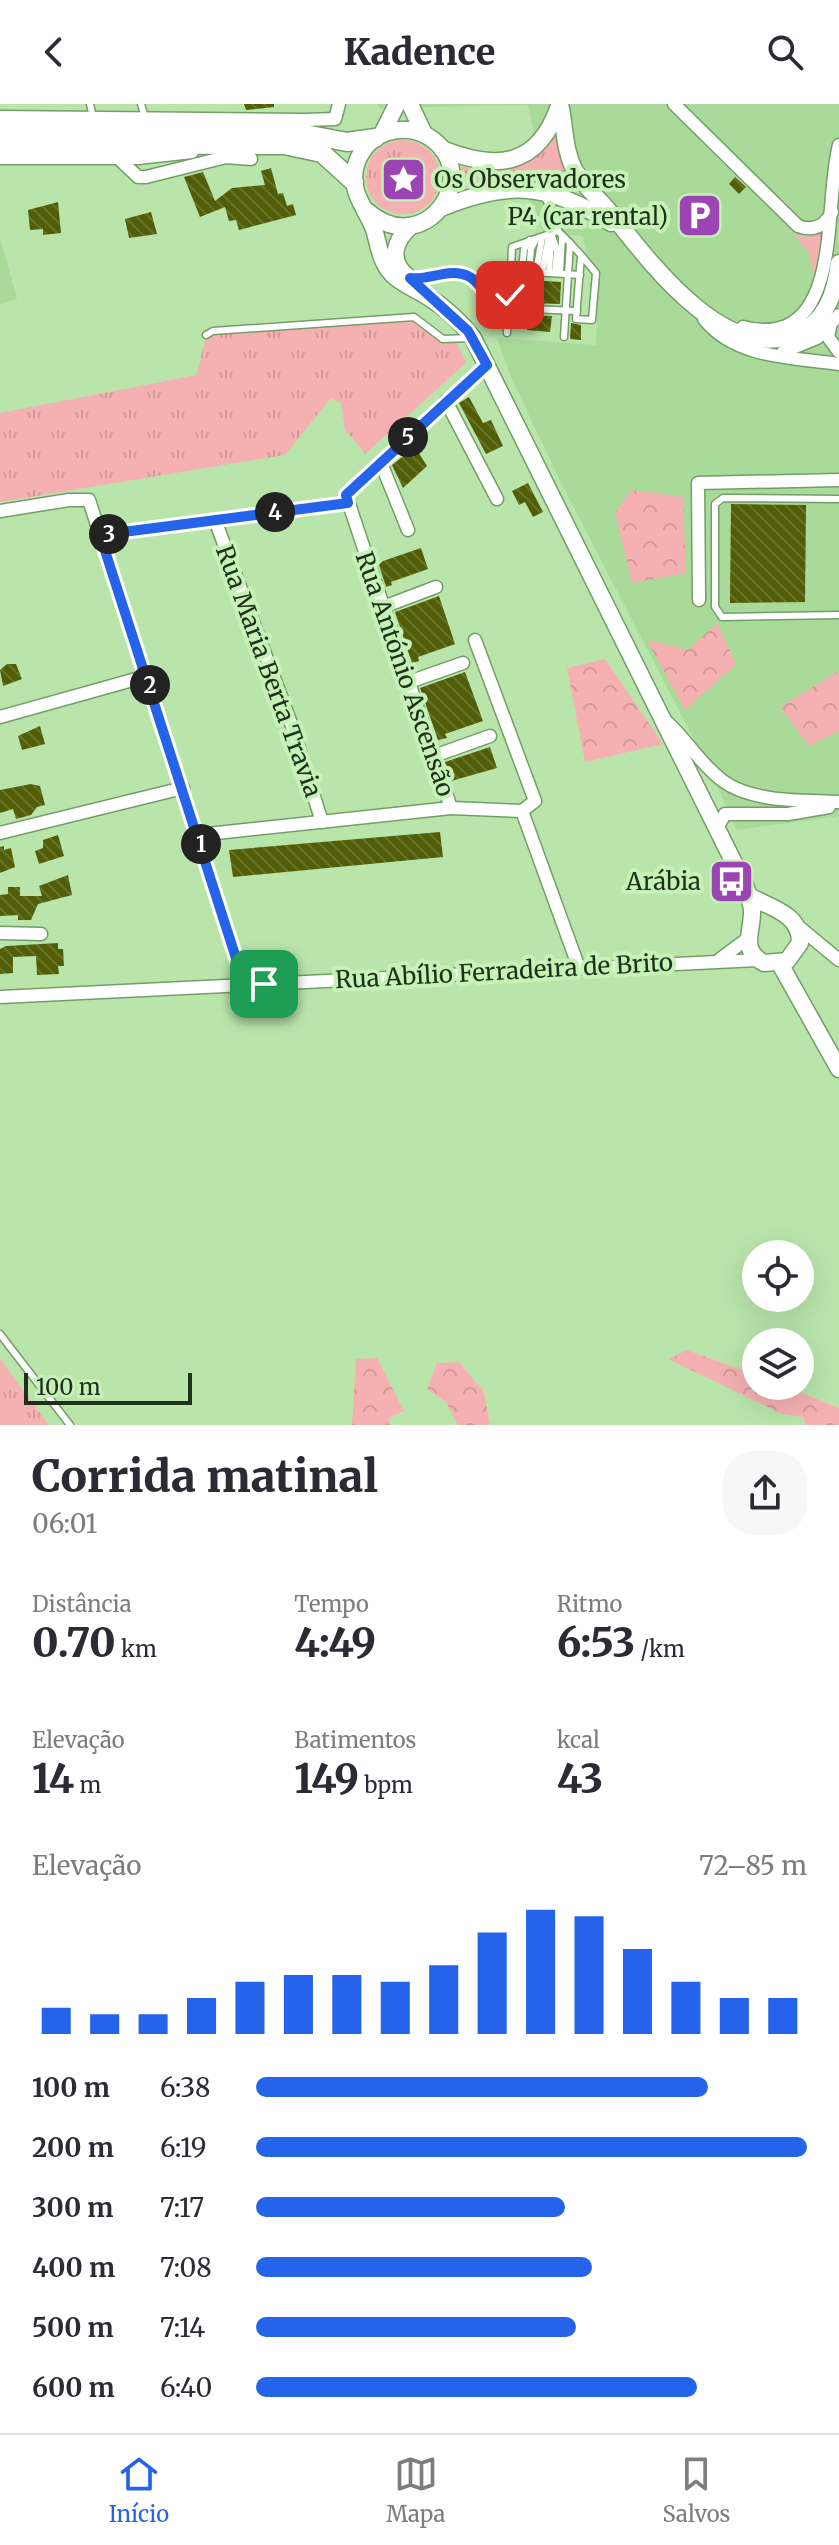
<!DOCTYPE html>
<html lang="pt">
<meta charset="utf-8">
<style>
body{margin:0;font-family:Merriweather,serif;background:#f7f7f7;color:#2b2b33;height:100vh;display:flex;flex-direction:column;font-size:30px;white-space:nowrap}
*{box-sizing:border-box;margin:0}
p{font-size:26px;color:#7c7c81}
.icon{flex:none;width:44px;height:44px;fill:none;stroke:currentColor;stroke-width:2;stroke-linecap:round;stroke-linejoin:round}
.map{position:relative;height:1321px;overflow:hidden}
.drawer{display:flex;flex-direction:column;background:#fff;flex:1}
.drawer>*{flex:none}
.buttons{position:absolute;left:742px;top:1136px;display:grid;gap:16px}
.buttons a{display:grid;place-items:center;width:72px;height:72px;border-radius:50%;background:#fff;box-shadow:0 8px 32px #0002;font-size:40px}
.scale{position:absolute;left:24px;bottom:20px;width:168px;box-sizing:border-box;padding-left:8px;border:4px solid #1f301a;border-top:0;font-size:22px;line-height:28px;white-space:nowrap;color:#1f301a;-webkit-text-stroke:6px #c6f2b8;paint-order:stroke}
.pin{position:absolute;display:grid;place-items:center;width:68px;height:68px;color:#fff;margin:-34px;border-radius:16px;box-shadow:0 4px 12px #0006}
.km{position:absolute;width:40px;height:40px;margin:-20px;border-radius:50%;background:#222;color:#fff;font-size:22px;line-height:40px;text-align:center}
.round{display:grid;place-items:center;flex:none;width:84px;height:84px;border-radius:32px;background:#f7f7f7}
.headline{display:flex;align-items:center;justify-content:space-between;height:136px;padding:0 32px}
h1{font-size:44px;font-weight:800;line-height:60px}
.figures{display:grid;grid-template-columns:repeat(3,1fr);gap:12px;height:136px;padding:8px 32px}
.figures div{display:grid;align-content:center}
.figures b{font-size:40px;font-weight:800}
.figures small{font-size:22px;font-weight:400}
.figures p{font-size:22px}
.chart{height:224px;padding:16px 32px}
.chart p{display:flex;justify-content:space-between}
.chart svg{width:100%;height:144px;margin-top:8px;stroke:#2563eb;stroke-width:6}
ul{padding:0 32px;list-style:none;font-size:26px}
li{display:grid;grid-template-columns:128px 96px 1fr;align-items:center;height:60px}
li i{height:20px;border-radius:10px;background:#2563eb}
header{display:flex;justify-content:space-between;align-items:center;height:104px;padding:0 32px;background:#fff;font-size:36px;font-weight:800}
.tabs{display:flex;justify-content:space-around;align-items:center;height:112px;border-top:2px solid #e1e1e2;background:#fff;font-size:22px;color:#7c7c81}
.tabs a{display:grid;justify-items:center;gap:4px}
.tabs .active{color:#2563eb}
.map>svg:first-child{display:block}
.built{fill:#a9da9a}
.grass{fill:url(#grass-tufts)}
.forest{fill:url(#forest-crowns)}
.building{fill:url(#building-back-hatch)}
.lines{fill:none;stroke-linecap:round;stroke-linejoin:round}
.lane-casing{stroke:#749e67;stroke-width:9}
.street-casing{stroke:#749e67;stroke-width:15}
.secondary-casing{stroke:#749e67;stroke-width:19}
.primary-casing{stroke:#749e67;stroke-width:21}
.lane{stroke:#fff;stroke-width:6}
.street{stroke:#fff;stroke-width:12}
.secondary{stroke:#fff;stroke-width:16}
.primary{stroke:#fff;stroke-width:18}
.route-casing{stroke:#fff;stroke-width:16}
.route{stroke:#2563eb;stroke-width:10}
.labels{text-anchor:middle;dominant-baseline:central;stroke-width:8;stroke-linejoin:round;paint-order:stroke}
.poi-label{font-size:24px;fill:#1f301a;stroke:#c6f2b8;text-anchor:end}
.street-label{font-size:24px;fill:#1f301a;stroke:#c6f2b8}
</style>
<header><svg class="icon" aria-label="back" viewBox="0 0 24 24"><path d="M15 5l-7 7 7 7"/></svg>Kadence<svg class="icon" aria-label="search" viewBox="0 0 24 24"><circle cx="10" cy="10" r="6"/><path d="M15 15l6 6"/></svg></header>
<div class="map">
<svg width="839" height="1321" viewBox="0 0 839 1321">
<defs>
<pattern id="grass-tufts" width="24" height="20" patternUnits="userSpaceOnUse" patternTransform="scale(2)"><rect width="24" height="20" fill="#f5b1b2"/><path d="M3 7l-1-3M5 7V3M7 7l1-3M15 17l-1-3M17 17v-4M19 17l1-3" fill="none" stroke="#d29998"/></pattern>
<pattern id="forest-crowns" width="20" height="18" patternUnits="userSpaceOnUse" patternTransform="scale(2)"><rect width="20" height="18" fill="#f5b1b2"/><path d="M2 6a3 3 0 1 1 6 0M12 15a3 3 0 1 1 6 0" fill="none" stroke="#d29998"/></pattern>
<pattern id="building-back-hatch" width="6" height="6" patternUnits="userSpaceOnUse" patternTransform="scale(2)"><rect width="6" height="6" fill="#525e07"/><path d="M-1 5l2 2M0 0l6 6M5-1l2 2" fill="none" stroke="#67722b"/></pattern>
</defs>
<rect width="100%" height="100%" fill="#b9e5ab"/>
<!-- built -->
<g class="built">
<path d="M377 0H839V712L737 726 711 668 562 381 510 271 497 234 596 241 599 167 588 154 583 132 543 128 530 102 527 71 533 24 528 1 379 4Z"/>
<path d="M0 133 17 195 0 200Z"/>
</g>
<!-- grass -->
<g class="grass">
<path d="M557 30 579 82 575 88C540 73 495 70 460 86V63C499 70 532 64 557 30Z"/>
<circle cx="403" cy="73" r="37"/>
<path d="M823 129 818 174H815L808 147 793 130 805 133Z"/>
<path d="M414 213 443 235 455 234 466 259 365 350 345 325 341 299 331 294 285 351 0 398V309L197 271 206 231 213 227Z"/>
<path d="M0 1255 49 1321H0Z"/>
</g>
<!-- forest -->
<g class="forest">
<path d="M631 386 683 393 686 469 632 479 615 409Z"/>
<path d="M717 519 736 560 685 606 647 536 688 546Z"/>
<path d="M605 555 663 640 585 658 567 564Z"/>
<path d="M839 567V627L809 642 780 603Z"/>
<path d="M687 1246 756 1271V1282H785L839 1304V1321H805L804 1313 782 1310 668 1255Z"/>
<path d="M377 1254 404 1307 390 1313 389 1321H352L356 1255Z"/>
<path d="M459 1258 484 1288 490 1321H458L446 1298 427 1285 437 1259Z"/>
</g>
<!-- building -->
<g class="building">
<path d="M244 0H274V3L246 6Z"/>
<path d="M271 64 278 90 283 89 287 102 293 100 296 111 239 126 236 116 229 117 225 103 200 113 184 73 203 68 215 97 232 84 265 81 261 67Z"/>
<path d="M735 73 746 83 739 90 729 80Z"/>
<path d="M58 98 61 129 43 131V125L30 126 28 106Z"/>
<path d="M151 108 157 130 129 134 125 115Z"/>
<path d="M530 176 561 178 560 200 527 199Z"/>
<path d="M528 211 552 212 550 228 527 226Z"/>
<path d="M571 219 581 221V236L570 235Z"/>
<path d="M469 293 483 319 491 316 503 342 486 350 459 299Z"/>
<path d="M415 343 427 362 403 384 392 361Z"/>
<path d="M528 379 543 408 533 413 525 398 519 401 512 387Z"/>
<path d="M731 400 806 401 805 498 730 499Z"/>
<path d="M421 444 428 465 391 478 392 481 386 483 379 461 383 457Z"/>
<path d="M439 492 455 540 418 553 419 557 412 559 395 508Z"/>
<path d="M7 560H16L22 575 3 582 0 566Z"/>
<path d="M465 568 483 617 445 630 447 634 438 636 420 584Z"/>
<path d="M40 622 45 640 22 646 18 632Z"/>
<path d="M490 643 497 664 451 677 445 658Z"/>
<path d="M31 680 40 682 45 701 37 703 31 711 16 715 13 705 0 709V686Z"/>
<path d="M440 728 443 753 233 773 229 746Z"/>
<path d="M58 731 64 752 39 760 35 747 43 744V736Z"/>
<path d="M4 742V746L11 744 15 763 0 769V743Z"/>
<path d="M68 771 72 791 38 800 31 816H18V811L0 812V791L8 790V783H20V792H42L39 782Z"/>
<path d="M58 839V845H63L64 862H58L59 870 37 871 36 852 13 853V869L0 870V845L6 842Z"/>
</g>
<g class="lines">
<defs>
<g id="lane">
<path d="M90 0 93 13"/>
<path d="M141 0 145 13"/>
<path d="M558 127 570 139 564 233"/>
<path d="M552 132 557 147 555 169"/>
<path d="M570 139 581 151 576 215 592 216 596 169 581 151"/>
<path d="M522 167 524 145 530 136"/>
<path d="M529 168 531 145 536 135"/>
<path d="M536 168 542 134"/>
<path d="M542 168 549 132"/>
<path d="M549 169 551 135"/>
<path d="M560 169 562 134"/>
<path d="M410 174C429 177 448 164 466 171 483 178 484 200 506 198"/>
<path d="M512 174 518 167 580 171"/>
<path d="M508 204 577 207"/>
<path d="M507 229 506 198 510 191 512 143 558 127 556 114 544 92"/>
<path d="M206 231 213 227 414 213 443 235 470 234"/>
<path d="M839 395 723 394 715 400V503L722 513 839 511"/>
<path d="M0 1230 70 1321"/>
</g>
<g id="street">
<path d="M674 0 798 122C813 128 825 122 832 108"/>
<path d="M0 13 305 16 335 15 339 0"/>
<path d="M0 54H138L192 48"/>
<path d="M118 54 138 73H146L226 53 251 55"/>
<path d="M704 215C736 255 793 253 839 260"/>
<path d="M743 223C757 227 773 227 786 222 839 199 825 94 839 41"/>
<path d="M830 223 828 233 839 248"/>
<path d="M783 248 817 234 839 211"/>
<path d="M487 261 346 391 451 704 522 707 579 864"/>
<path d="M446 297 497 395"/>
<path d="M381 359 408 426"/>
<path d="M0 407 69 396H89L245 882"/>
<path d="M215 416 292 622 322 718"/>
<path d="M100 431 348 399"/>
<path d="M699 496 698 379 839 376"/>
<path d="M383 503 436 483"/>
<path d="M475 536 535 697 522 707"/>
<path d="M409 578 463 559"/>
<path d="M0 613 147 572"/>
<path d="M667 618C687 636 701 661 723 677 753 699 804 696 839 698"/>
<path d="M434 652 490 632"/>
<path d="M717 724 725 710H788L829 703"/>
<path d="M0 729 183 684"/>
<path d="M198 731 451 704"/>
<path d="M799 823 839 856"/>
<path d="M0 829 41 830"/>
<path d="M720 855 747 835"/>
<path d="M0 893 758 856"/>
</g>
<g id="secondary">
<path d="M410 0 424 30"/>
<path d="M560 0C565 22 564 45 574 65 584 83 601 96 613 112 651 160 725 258 794 231 826 219 835 190 839 159"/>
<path d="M382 30 397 0"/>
<path d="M442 45C497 67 538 63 559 2"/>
<path d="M441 104C509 76 549 79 611 119"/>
<path d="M367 107C426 158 485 69 429 33 416 25 402 24 388 28 363 36 349 62 356 87 360 100 369 112 374 125 379 142 380 157 392 170 403 181 416 185 428 193 446 204 461 218 473 234L745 781C748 789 751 798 752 806 753 827 739 846 764 859L787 857 800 839C801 810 771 804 749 792"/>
<path d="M408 173C388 157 394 137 411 122"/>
<path d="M780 860 839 965"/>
</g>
<g id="primary">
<path d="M0 25 268 23 347 38 375 34"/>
<path d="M0 40 284 41 322 49 354 78"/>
</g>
</defs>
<!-- lane casing -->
<use href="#lane" class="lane-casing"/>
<!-- street casing -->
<use href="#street" class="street-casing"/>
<!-- secondary casing -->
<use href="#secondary" class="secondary-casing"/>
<!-- primary casing -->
<use href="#primary" class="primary-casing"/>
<!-- lane -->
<use href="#lane" class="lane"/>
<!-- street -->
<use href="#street" class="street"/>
<!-- secondary -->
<use href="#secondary" class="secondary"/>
<!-- primary -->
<use href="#primary" class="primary"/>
</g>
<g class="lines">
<defs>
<path id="route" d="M264 880 245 882 100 431 348 399 346 391 487 261 468 227 410 174C429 177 450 163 468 172 479 177 485 192 496 199L506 198 510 191"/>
</defs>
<!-- route casing -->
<use href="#route" class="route-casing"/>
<!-- route -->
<use href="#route" class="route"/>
</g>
<!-- icons -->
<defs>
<symbol id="sight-square" viewBox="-11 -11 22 22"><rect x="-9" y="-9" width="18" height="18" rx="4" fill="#9a45b2" stroke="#c6f2b8"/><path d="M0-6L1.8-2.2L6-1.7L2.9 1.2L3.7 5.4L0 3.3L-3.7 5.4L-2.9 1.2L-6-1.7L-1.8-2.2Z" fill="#fff"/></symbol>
<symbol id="parking-square" viewBox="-11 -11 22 22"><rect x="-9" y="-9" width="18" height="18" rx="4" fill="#9a45b2" stroke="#c6f2b8"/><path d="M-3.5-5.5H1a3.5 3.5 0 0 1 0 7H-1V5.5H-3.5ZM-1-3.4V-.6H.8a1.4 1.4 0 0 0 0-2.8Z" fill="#fff"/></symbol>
<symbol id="bus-square" viewBox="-11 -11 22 22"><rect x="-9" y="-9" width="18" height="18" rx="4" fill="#9a45b2" stroke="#c6f2b8"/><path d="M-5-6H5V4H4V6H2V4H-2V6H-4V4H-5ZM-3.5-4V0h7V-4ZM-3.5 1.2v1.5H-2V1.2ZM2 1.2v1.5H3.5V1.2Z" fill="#fff"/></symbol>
</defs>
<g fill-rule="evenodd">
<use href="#sight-square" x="378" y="50" width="51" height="51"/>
<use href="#parking-square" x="674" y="86" width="51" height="51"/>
<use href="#bus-square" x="706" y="752" width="51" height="51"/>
</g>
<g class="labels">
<!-- poi labels -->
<g class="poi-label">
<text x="434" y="75" text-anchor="start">Os Observadores</text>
<text x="668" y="112">P4 (car rental)</text>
<text x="701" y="777">Arábia</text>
</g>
<!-- street labels -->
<g class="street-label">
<text transform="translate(269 567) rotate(70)">Rua Maria Berta Travia</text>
<text transform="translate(405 570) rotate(71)">Rua António Ascensão</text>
<text transform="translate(504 867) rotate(-3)">Rua Abílio Ferradeira de Brito</text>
</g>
</g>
</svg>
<div class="buttons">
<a><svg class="icon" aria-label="locate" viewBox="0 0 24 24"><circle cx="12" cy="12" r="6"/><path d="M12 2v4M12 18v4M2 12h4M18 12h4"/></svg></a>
<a><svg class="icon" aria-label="layers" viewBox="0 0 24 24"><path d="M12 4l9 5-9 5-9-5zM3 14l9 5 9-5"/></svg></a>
</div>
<div class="scale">100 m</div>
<div class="pin" style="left:264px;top:880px;background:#1e9e55"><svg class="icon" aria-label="arrive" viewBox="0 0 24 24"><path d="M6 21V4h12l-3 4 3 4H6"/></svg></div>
<div class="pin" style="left:510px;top:191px;background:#d93025"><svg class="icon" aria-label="check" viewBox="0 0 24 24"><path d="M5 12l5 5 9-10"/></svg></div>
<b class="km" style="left:201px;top:740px">1</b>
<b class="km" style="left:150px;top:581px">2</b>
<b class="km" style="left:109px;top:430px">3</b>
<b class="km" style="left:275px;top:408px">4</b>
<b class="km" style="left:408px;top:333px">5</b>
</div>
<section class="drawer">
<div class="headline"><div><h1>Corrida matinal</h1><p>06:01</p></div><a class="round"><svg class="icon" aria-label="share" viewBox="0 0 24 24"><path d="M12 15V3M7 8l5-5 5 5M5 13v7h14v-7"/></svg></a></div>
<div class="figures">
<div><p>Distância</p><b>0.70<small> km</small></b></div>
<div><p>Tempo</p><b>4:49</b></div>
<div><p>Ritmo</p><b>6:53<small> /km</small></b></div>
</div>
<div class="figures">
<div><p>Elevação</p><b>14<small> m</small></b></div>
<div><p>Batimentos</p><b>149<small> bpm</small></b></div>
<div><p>kcal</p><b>43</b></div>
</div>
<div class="chart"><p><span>Elevação</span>72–85 m</p>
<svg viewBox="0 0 160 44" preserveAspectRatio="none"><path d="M5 44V36M15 44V38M25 44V38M35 44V33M45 44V28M55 44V26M65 44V26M75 44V28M85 44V23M95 44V13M105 44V6M115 44V8M125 44V18M135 44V28M145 44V33M155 44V33"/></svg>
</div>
<ul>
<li><b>100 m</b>6:38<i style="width:82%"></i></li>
<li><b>200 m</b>6:19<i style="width:100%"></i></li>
<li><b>300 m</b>7:17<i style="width:56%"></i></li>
<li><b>400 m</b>7:08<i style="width:61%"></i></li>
<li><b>500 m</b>7:14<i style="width:58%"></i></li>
<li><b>600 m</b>6:40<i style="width:80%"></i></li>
</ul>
</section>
<nav class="tabs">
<a class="active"><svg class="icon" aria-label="home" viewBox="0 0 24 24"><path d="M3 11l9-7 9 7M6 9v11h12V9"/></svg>Início</a>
<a><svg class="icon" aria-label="map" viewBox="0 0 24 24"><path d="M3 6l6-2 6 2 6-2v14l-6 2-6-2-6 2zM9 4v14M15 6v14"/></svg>Mapa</a>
<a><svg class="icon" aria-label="saved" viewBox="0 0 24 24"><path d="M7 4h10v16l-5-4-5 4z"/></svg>Salvos</a>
</nav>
